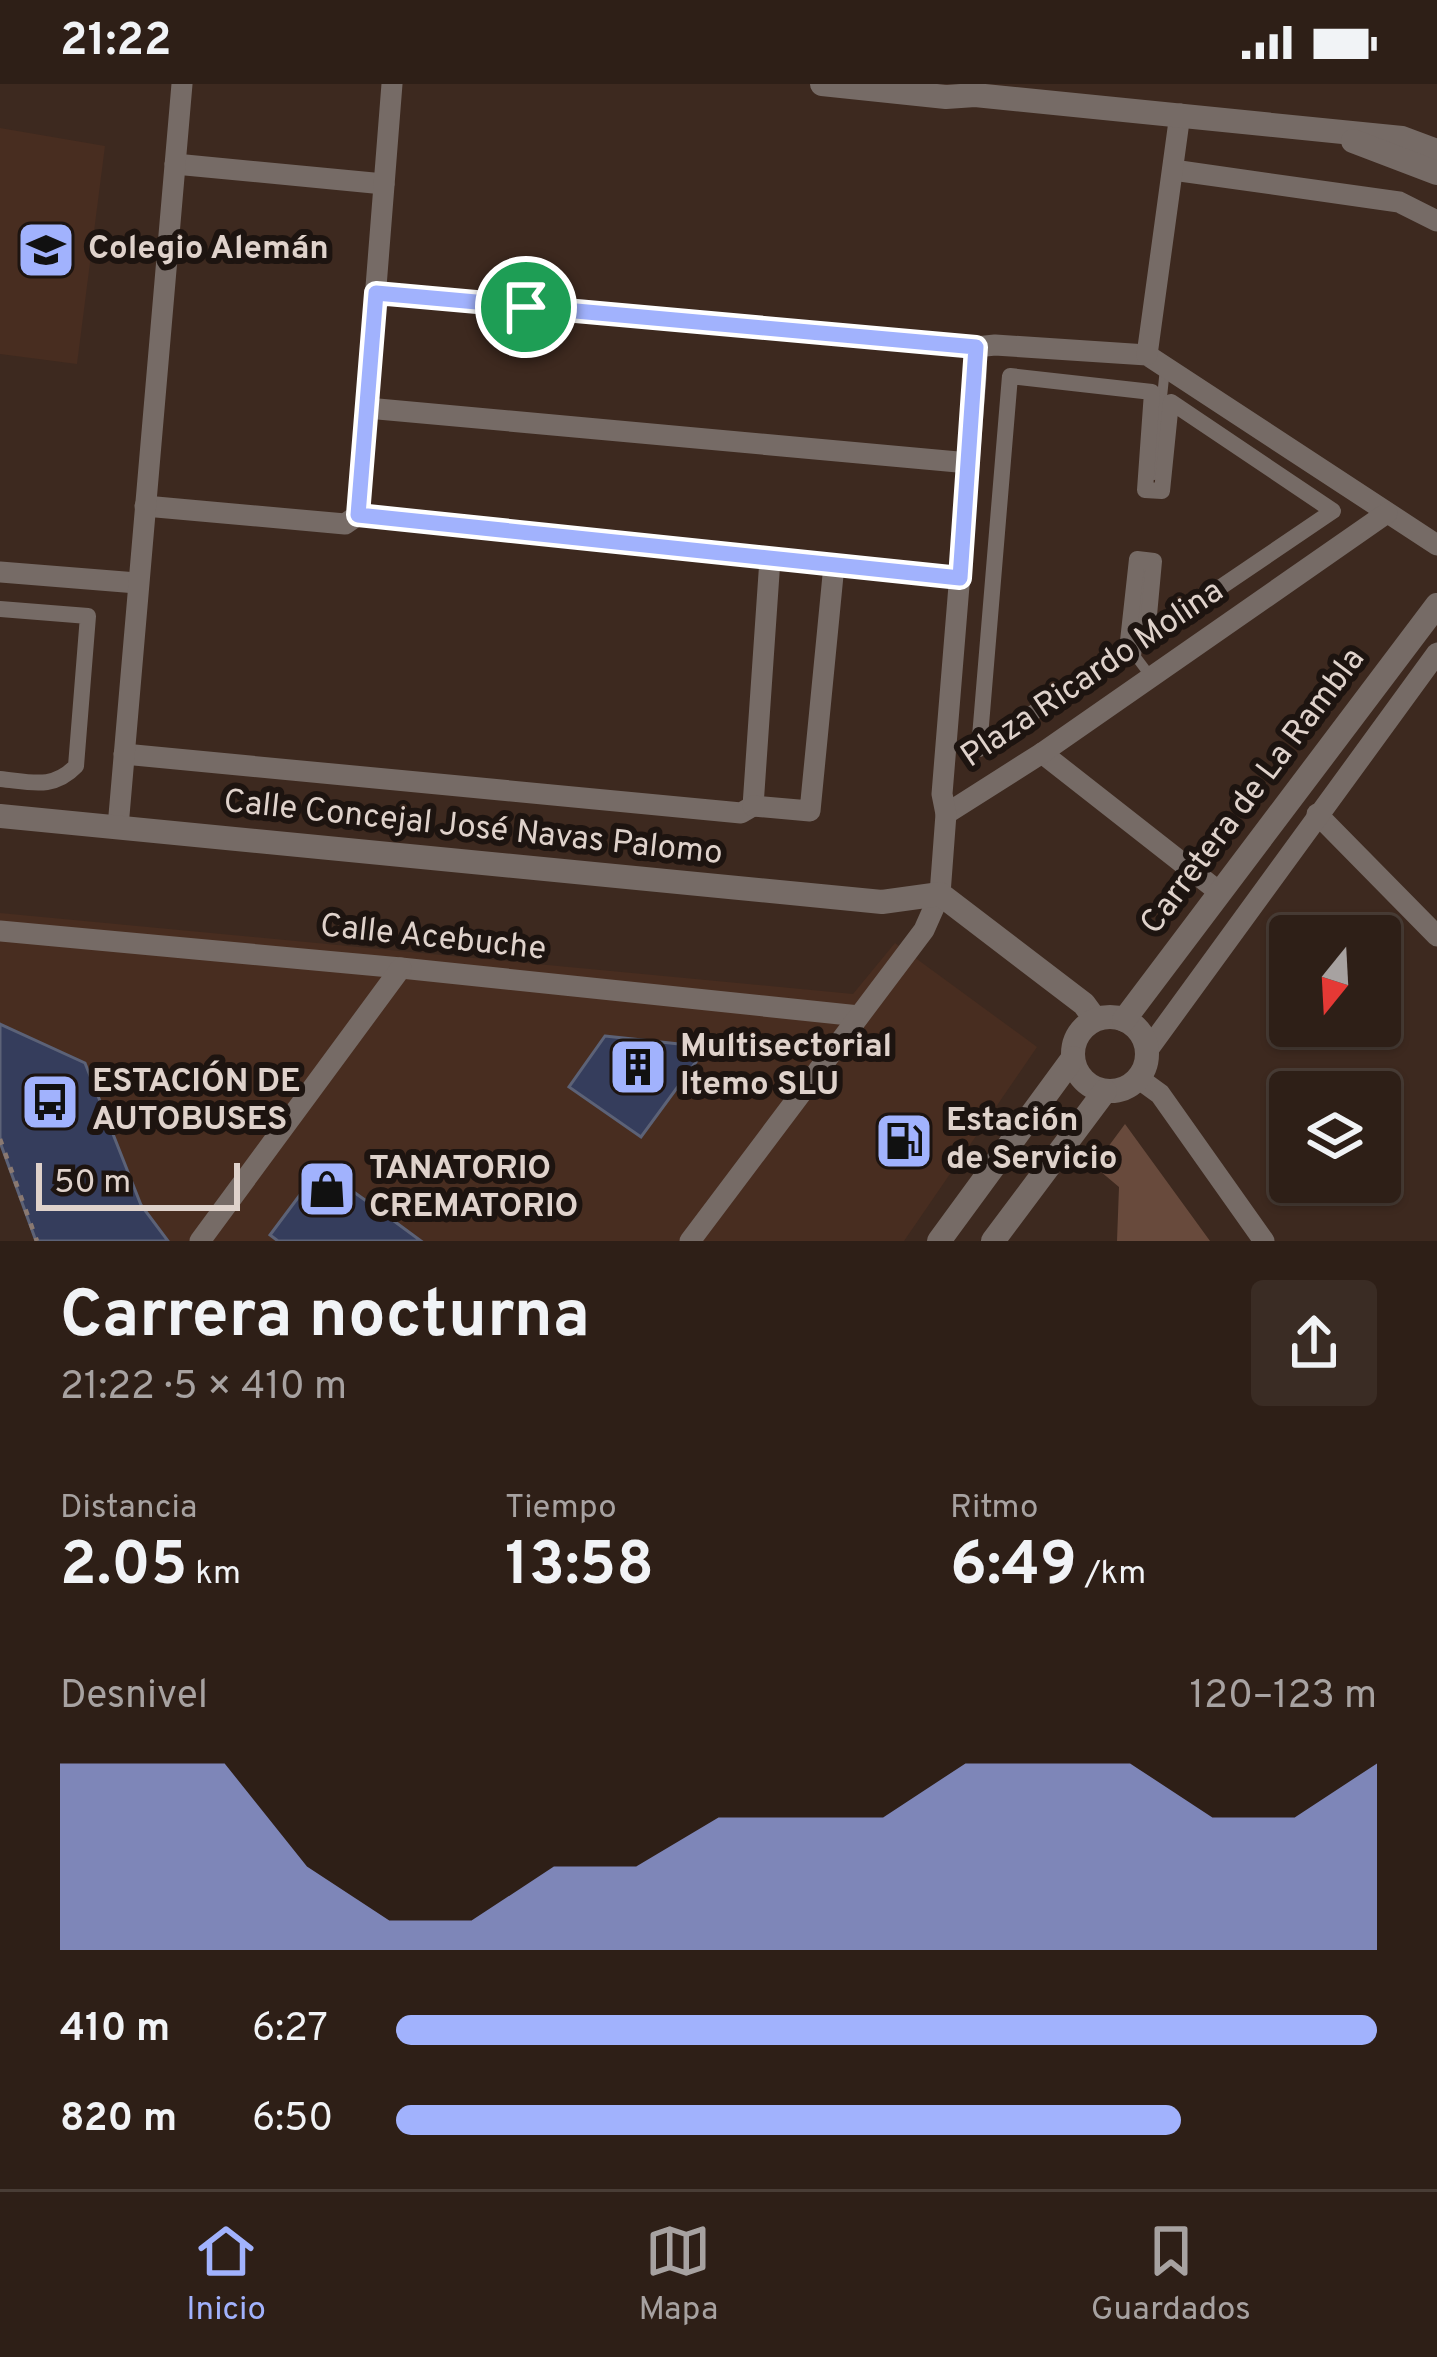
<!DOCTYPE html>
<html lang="es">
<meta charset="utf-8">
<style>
body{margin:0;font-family:Overpass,sans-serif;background:#3a2c24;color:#f1f3f6;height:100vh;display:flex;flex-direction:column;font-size:45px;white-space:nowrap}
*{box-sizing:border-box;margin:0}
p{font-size:39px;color:#a7a2a1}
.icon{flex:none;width:66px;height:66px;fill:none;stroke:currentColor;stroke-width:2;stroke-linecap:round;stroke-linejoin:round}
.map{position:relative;height:1157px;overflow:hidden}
.side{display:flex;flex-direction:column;background:#2e1f17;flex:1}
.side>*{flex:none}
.needle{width:78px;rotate:198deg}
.buttons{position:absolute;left:1269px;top:831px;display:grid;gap:24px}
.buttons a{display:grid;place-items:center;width:132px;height:132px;border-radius:12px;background:#2e1f17;box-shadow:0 3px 9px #0004,0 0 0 3px #493d36;font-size:60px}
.scale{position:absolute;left:36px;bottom:30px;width:204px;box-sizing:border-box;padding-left:12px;border:6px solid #dfd2cb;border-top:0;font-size:33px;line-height:42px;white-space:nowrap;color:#dfd2cb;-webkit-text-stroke:9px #1d1410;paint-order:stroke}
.pin{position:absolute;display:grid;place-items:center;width:102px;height:102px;color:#fff;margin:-51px;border:6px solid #fff;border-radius:50%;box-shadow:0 3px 12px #0007}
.round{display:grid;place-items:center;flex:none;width:126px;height:126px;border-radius:12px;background:#3a2c24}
.overview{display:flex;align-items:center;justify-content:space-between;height:204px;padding:0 60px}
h1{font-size:66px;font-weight:700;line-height:90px}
.figures{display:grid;grid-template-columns:repeat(3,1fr);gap:18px;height:204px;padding:12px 60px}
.figures div{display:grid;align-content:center}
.figures b{font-size:60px;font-weight:700}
.figures small{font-size:33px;font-weight:400}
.figures p{font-size:33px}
.chart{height:336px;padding:24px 60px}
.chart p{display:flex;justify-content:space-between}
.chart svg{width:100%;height:216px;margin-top:12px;fill:#a1b2fd;opacity:.7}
ul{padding:0 60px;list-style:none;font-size:39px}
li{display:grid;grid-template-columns:192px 144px 1fr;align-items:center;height:90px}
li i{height:30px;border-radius:15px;background:#a1b2fd}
.status{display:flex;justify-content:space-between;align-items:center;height:84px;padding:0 60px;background:#2e1f17;direction:ltr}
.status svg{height:33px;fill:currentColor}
.tabs{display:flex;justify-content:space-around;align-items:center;height:168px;border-top:3px solid #493d36;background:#2e1f17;font-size:33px;color:#a7a2a1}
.tabs a{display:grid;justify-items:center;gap:6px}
.tabs .current{color:#a1b2fd}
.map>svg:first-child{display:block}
.built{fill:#482d20}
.green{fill:#684a3c}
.building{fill:#353d5c;stroke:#5c6277;stroke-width:3}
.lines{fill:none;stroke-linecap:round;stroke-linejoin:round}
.path{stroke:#8a7971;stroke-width:4.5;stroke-dasharray:6 9;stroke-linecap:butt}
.service{stroke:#766b66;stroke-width:10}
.pedestrian{stroke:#766b66;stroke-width:16}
.minor{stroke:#766b66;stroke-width:21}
.tertiary{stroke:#766b66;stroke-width:24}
.route-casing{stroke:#fff;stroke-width:24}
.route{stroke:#a1b2fd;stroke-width:15}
.labels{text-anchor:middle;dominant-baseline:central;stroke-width:12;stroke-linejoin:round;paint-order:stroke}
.poi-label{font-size:33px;font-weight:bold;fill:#dfd2cb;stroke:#1d1410;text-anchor:start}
.street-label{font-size:33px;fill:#dfd2cb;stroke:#1d1410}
</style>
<div class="status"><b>21:22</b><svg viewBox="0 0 49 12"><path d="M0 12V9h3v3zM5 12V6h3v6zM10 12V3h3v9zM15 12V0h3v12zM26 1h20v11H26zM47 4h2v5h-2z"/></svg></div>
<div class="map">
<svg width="1437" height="1157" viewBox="0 0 1437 1157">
<rect width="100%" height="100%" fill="#3d291f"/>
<!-- built -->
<g class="built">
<path d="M0 44 105 62 77 280 0 270Z"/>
<path d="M0 829 853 910 895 859 1037 963 904 1157H42L0 1040Z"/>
</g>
<!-- green -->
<path class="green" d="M1125 1040 1210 1157H1117L1119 1103 1094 1082Z"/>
<!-- building -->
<g class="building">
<path d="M0 940 85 979 141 1121 168 1157H36L0 1058Z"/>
<path d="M605 952 707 963 641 1053 569 1003Z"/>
<path d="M320 1084 379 1126 421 1157H278L270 1151Z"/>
</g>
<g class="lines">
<!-- path -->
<path class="path" d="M0 1055 37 1157"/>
<!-- service -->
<g class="service">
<path d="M1154 391 1165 284"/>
<path d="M1144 482 1136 573 1151 593"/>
</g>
<!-- pedestrian -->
<g class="pedestrian">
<path d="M1010 292 1152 308 1145 406 1162 407 1171 318 1333 427 1147 553 1154 477 1137 475 1127 566 979 665Z"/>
<path d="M0 525 88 532 76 682C53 706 31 698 0 695"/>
</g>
<!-- minor -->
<g class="minor">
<path d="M175 80 384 100"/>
<path d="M1173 86 1399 118 1437 137"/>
<path d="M376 209 976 263 995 261 1147 271 1437 461"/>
<path d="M1147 271 1180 30"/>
<path d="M367 324 969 379"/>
<path d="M145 422 345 440 358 431 960 494"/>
<path d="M358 431 392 0"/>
<path d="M0 488 137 499"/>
<path d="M1042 669 1218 807"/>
<path d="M124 670 741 729 753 722 770 475"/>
<path d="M753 722 810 727 834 481"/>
<path d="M946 730 1042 669 1387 429"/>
<path d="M1317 730 1437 852"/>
<path d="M118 743 182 0"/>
<path d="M0 847 401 884 859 932"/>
<path d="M1147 967 1437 569"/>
<path d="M1138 994 1160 1010 1264 1157"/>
<path d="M200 1157 401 884"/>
<path d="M690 1157 924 846 940 810 946 730 942 710 976 293V263"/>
</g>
<!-- tertiary -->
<g class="tertiary">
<path d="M822 0 946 13 975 11 1402 54 1437 67"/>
<path d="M1353 57 1437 89"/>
<path d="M0 732 882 818 940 810 1084 920 1095 935"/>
<circle cx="1110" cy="970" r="37"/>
<path d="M1124 936 1437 521"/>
<path d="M939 1157 1073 974"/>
<path d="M993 1157 1105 1007"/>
</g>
</g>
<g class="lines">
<defs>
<path id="route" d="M376 209 976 263 960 494 358 431Z"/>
</defs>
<!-- route casing -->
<use href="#route" class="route-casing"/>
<!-- route -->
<use href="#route" class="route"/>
</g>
<!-- icons -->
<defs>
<symbol id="school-square" viewBox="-11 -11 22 22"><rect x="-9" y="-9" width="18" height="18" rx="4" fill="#a1b2fd" stroke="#1d1410"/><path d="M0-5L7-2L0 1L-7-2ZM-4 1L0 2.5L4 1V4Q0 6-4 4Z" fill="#111"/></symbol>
<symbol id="building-square" viewBox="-11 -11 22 22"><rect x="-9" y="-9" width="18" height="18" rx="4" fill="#a1b2fd" stroke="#1d1410"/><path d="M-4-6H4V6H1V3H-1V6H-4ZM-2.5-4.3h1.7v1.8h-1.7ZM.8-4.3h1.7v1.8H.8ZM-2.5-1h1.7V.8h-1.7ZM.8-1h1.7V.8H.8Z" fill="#111"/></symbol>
<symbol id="bus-square" viewBox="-11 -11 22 22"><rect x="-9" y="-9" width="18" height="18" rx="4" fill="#a1b2fd" stroke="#1d1410"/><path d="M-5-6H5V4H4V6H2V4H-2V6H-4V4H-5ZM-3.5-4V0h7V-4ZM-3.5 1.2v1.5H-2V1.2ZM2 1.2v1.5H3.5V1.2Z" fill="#111"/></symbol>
<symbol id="fuel-square" viewBox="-11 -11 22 22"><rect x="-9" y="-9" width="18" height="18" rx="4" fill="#a1b2fd" stroke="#1d1410"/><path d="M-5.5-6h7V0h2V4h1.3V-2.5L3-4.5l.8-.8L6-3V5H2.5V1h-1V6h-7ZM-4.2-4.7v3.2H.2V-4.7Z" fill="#111"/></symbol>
<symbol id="shop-square" viewBox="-11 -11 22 22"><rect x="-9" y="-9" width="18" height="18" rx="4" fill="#a1b2fd" stroke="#1d1410"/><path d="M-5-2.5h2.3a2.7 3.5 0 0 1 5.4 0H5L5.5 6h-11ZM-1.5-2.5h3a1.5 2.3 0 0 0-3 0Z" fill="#111"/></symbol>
</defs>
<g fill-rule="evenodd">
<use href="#school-square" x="13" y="133" width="66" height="66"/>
<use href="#building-square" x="605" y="950" width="66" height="66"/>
<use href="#bus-square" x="17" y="985" width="66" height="66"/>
<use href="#fuel-square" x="871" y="1024" width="66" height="66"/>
<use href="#shop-square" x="294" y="1072" width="66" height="66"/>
</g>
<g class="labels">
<!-- poi labels -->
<g class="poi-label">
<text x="88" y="166">Colegio Alemán</text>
<text x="680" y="964">Multisectorial<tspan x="680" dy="38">Itemo SLU</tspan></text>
<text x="92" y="999">ESTACIÓN DE<tspan x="92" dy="38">AUTOBUSES</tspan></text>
<text x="946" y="1038">Estación<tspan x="946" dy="38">de Servicio</tspan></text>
<text x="369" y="1086">TANATORIO<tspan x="369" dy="38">CREMATORIO</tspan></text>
</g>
<!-- street labels -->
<g class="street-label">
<text transform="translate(1093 591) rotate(-34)">Plaza Ricardo Molina</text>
<text transform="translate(1254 708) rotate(-53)">Carretera de La Rambla</text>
<text transform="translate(473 745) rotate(6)">Calle Concejal José Navas Palomo</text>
<text transform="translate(433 855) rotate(6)">Calle Acebuche</text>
</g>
</g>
</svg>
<div class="buttons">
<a><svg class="needle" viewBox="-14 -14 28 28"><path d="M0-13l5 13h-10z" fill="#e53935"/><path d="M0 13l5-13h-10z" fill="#a7a2a1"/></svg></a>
<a><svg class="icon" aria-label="layers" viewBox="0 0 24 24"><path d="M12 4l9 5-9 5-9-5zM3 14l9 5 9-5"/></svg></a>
</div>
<div class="scale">50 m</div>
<div class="pin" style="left:526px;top:223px;background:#1e9e55"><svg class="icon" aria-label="arrive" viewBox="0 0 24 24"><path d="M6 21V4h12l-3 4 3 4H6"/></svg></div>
</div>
<section class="side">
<div class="overview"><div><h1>Carrera nocturna</h1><p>21:22 · 5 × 410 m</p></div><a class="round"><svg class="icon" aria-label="share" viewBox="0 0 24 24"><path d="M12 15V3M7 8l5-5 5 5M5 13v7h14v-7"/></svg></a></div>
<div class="figures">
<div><p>Distancia</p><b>2.05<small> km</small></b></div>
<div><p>Tiempo</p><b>13:58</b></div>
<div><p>Ritmo</p><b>6:49<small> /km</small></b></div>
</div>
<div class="chart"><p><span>Desnivel</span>120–123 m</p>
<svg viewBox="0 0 160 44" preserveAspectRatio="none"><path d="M0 44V6L10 6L20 6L30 27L40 38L50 38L60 27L70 27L80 17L90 17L100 17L110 6L120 6L130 6L140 17L150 17L160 6V44z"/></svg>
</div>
<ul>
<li><b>410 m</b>6:27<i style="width:100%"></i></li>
<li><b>820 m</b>6:50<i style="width:80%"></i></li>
</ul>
</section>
<nav class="tabs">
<a class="current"><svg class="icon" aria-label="home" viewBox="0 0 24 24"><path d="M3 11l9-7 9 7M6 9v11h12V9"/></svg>Inicio</a>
<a><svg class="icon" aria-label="map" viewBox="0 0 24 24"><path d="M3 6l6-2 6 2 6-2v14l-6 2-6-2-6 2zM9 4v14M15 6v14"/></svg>Mapa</a>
<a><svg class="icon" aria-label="saved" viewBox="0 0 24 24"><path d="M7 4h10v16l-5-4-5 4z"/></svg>Guardados</a>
</nav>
